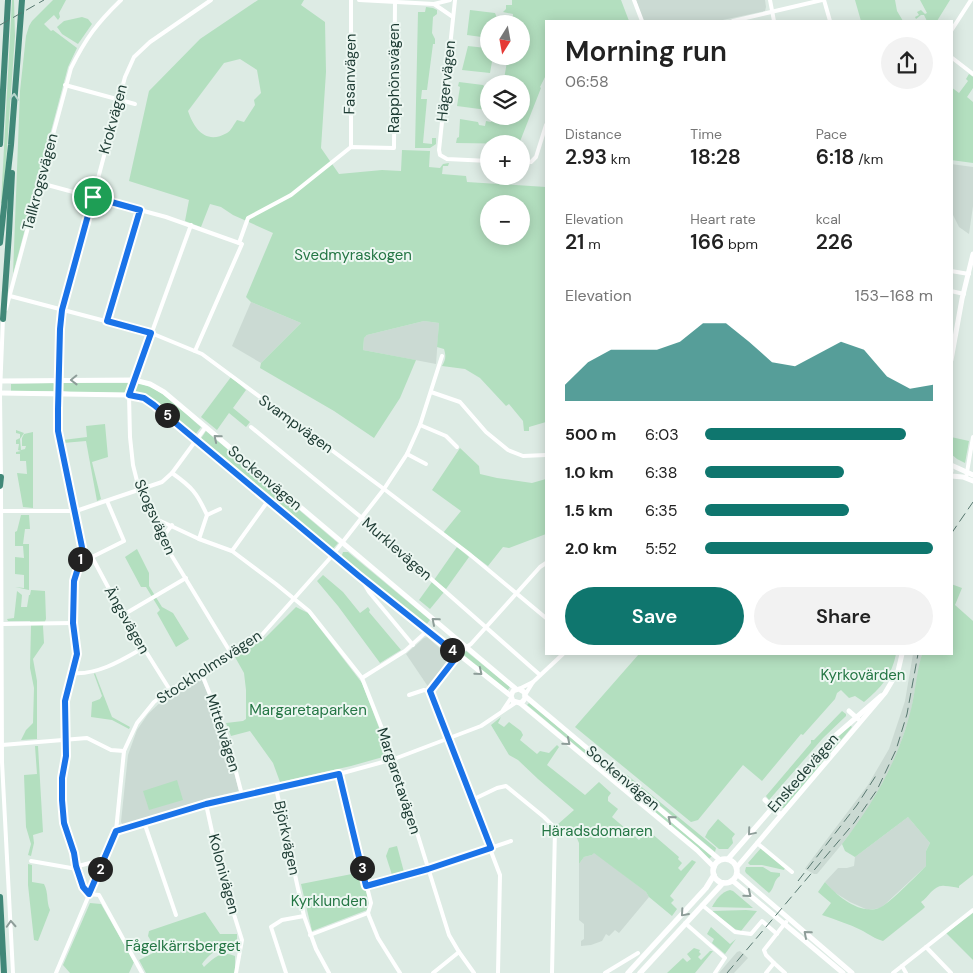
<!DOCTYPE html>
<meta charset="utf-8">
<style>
body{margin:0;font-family:"DM Sans",sans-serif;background:#f2f2f2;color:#222;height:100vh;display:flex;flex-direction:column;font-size:19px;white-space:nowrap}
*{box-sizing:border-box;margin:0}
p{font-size:16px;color:#767676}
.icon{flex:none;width:28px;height:28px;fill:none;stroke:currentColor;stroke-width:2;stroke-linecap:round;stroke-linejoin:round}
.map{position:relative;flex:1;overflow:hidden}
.panel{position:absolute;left:545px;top:20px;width:408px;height:635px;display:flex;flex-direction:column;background:#fff;border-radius:0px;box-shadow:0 2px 12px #0003}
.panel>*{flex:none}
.needle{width:32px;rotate:191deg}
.buttons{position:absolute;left:480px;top:15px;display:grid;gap:10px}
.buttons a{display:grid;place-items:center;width:50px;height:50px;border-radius:50%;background:#fff;box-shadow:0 2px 12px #0003;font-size:25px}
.pin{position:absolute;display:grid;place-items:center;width:42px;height:42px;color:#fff;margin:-21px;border:2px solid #fff;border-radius:50%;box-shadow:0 1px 5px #0007}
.km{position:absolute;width:25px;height:25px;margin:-12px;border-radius:50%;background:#222;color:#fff;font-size:14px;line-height:25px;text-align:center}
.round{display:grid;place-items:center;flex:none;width:52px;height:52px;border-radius:26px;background:#f2f2f2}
.headline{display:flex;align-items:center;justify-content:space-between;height:85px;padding:0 20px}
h1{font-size:28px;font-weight:600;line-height:38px}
.stats{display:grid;grid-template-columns:repeat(3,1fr);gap:8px;height:85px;padding:5px 20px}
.stats div{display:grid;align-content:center}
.stats b{font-size:21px;font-weight:600}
.stats small{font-size:14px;font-weight:400}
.stats p{font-size:14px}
.chart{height:140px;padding:10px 20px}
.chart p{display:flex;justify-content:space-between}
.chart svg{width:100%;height:90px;margin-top:5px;fill:#0f766e;opacity:.7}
.cta{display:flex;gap:10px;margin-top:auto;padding:10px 20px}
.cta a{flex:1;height:58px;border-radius:30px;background:#0f766e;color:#fff;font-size:20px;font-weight:600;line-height:58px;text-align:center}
.cta a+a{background:#f2f2f2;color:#222}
ul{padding:0 20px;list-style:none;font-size:16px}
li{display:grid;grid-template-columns:80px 60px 1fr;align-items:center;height:38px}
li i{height:12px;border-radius:6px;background:#0f766e}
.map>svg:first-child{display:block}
.built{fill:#cbdad3}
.green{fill:#b3dfbf;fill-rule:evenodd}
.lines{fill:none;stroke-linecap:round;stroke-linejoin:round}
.minor{stroke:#fff;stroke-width:4}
.tertiary{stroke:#fff;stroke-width:5}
.secondary{stroke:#fff;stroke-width:5.5}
.trunk{stroke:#418878;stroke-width:6}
.rail{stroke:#57776f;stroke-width:1;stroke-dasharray:10 5;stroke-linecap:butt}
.oneway{stroke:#b9d6cd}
.oneway2{stroke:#8e9d99}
.route-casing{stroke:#fff;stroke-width:10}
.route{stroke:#1a73e8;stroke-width:6}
.labels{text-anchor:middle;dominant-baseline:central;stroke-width:4;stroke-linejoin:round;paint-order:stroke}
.street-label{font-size:15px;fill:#1d3b33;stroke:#edf7f2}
.park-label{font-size:15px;fill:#247644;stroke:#edf7f2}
</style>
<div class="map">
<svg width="973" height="973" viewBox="0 0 973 973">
<rect width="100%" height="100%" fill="#ddebe4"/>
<!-- built -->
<g class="built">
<path d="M636 0H765L766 7 765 11 718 21H643Z"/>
<path d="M951 164 973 167V206L969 234 959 227 951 211Z"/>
<path d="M251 302 301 323 261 363 232 346Z"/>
<path d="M424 321 439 323 436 364 363 350 364 338 367 335Z"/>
<path d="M427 637 452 659 429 688 406 654 424 638Z"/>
<path d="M913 654H922L910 716 895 760 877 795 866 813 842 844 817 874H814L805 869 806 867 868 785 889 749 905 701Z"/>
<path d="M199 677 201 678 223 730 239 791 209 798 123 825 121 822 128 755 137 730 148 714 164 699Z"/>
<path d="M908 817 930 843 926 851V866L881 908 868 910 850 902 834 892 825 882 838 868H847L854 866 855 857Z"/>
<path d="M594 852 646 892 649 897 619 933 615 930 609 936 606 934 602 941 591 945 581 946V941L584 939V924L579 920V864L584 857 592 855Z"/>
<path d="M740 951 748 958 734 973H719L737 952Z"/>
</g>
<!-- green -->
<g class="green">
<path d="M12 0H14L15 36 3 204 1 203Z"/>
<path d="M53 0H66L59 13 60 17 58 20 54 15 44 24 51 31 53 30 77 48 68 67 13 274 20 91 26 36 29 26 32 21Z"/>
<path d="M258 0H304L301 5 325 22 326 72 321 148 339 174 382 170 401 171 402 150 430 151 429 167 440 168 443 164 449 163 448 166H443L442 174 466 176 467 182 546 187V422L529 427V431H524L523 421 509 404 506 406 480 378 465 369 442 366C446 359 446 356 444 349L437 347 439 323 424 321 367 335 364 338 363 350 416 360 400 398 374 438 334 411 260 368 261 363 301 323 251 302 246 297 273 233 233 215 221 207 210 204 201 227 185 221 189 200 129 181 149 91 200 39ZM240 59 257 70 261 93 254 100 255 105 244 122 237 120C234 124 231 131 227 133 206 145 194 129 188 111L224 63ZM489 204H521V236H489Z"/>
<path d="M512 0H621L629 21H546V75L540 87 541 88 519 144 456 143 457 138 459 137 460 119 478 122 479 125 485 126 486 121 491 122 493 116H521V84H496L497 79H504L508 56H521V24H512L513 14 503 12 506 9V5H512Z"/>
<path d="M855 0H895L897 11 903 21H861Z"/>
<path d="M920 0H950L937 21H927L924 15H921L916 19 915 17 919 15 917 12 921 10 925 14 927 13Z"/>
<path d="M426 7 433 8 437 10V14L433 17 432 33 435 39V44H433L427 90H422L421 99H427L423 143 432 144V138H436V144L430 148H415L418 12H425Z"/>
<path d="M470 10 495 13 497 18V24H489V38L467 35Z"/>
<path d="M82 17 88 19 92 24 78 44 62 34 57 27 64 21Z"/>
<path d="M468 46 486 48 489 56H493L490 73 462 70Z"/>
<path d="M969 74 973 77V88L967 97 973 102V163L951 160V87L959 93 968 81 966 79Z"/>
<path d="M459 82 483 85 488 90 486 107 487 110 457 106 460 87 458 86Z"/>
<path d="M231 377 246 390 233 408 250 422 246 427 229 413 217 430 201 417Z"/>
<path d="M53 383 56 385 54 391H11V384Z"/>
<path d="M63 383H129L131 384 128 393 70 392 63 391Z"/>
<path d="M137 383C162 387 182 411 201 427L195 435C177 420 158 399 134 394Z"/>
<path d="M105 424 108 457 92 462 101 499 97 501 86 441 63 443V440L87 437 86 426Z"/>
<path d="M16 430 24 433 20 439 21 450 25 449 26 446H22V438L24 434 33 432V508L23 507 17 473 27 474 26 461H20V454H16V452L21 451 18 450 19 444H16V440L20 438V434L16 433Z"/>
<path d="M206 431 338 543 332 550 200 440Z"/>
<path d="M951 437 969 441 965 463 957 459 951 454Z"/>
<path d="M460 448 479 466 480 474 497 478 532 483 546 479V534L509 548 503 547 488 566 443 533 461 511 432 490Z"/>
<path d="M21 515H29L30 529H25L23 544H29V590L15 587 24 588V575L15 574V557L24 558 23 546H15V544H18H15V532L17 531Z"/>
<path d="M457 547 469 557 446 589 434 580Z"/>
<path d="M137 549 149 573V586L162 607 173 613 189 639 176 647 157 613 160 610 146 587H141L125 557Z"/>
<path d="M343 552H348L430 620 426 625 343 557 342 555Z"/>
<path d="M323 575 343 592 360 613 368 607 370 610 369 612 401 650 380 663 338 606 317 581Z"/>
<path d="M432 582 444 592 430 609 419 600Z"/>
<path d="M951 584 962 588 955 605 973 621V875L959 886V888C954 887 950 886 945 886 934 884 929 897 921 902L925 907 923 909 883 941C875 939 869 934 861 930 849 924 836 920 822 915L831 903 818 892 825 882C837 896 860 915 879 908 887 906 918 874 926 866V851L930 843 908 817 855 857 845 851 842 844C872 805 896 765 909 717 915 697 916 674 922 654H951Z"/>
<path d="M31 590 45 591 46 619 43 626 44 643 33 659 37 681V739L21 740 26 730 33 723 34 688 30 668 31 626 30 621H8L7 619 14 618 17 591 22 595 21 607H27L29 595H30Z"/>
<path d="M296 607 308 613 362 683 389 754 383 757 351 766 280 782 273 763 250 731 231 736 226 723 243 721 246 719V690L244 673 235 657 264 639Z"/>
<path d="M466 651 510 687 507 691 462 655Z"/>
<path d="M639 654H896C892 675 881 688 864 702L855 696 849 698 841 690 837 693 835 699 803 735 801 734 762 781 743 765 698 820 691 822 575 727Z"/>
<path d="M95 673 112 717 130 727 129 729 112 720 91 717 92 702 100 699 102 696 94 674Z"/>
<path d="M529 703 619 777 617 780 527 705Z"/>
<path d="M842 711 846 714V716L823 738 769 800 766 796 811 743V740H814Z"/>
<path d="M501 717 498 723 504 727 509 722 521 731 523 735 520 740 537 754 540 751 549 753 557 745 559 747 547 765 585 795 599 782 611 793 608 797V801L618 809 612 817 639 840 649 829 651 830 650 832 679 857 678 859 682 863 678 868 681 871 692 860 696 862 670 896 674 900 671 903 677 909 672 916 649 897 646 892 594 853 592 855 584 857 579 864V843L576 836 558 834 557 825 574 810 538 779 518 760 509 755 491 725Z"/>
<path d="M850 725 852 727 784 808H777L832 742Z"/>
<path d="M35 746H38L43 832 33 835 34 843 31 856 28 855 31 844 26 827 24 775 37 774Z"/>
<path d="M627 775 716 848 715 852 632 782 624 778Z"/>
<path d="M177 780 183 800 149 810 143 791Z"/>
<path d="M622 780 712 856 708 860 619 783Z"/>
<path d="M718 819 735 834 732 838 733 843 728 849H719L705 837 708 831Z"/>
<path d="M397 846 404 872 392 875 386 856 389 848Z"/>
<path d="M761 848 785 868 784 870 762 865H750L748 863Z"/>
<path d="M28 864 32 865V882L44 884C49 894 46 901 50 910L38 941 34 940 28 885Z"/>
<path d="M746 867H763L771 872 780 873V876C773 880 775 888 769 893L746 873 745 871Z"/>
<path d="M362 872 369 904 367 910 312 931 301 884Z"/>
<path d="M730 890 733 891 753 908 712 907C716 900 721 892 730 890Z"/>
<path d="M90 903 101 904 134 962 129 973H70L63 965Z"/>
<path d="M746 910 757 911 741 931 735 929 712 911Z"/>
<path d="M205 912 220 934H237V945C232 948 227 947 221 949 213 951 206 958 202 964L204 967C213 958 222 950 235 956V973H146L139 960 157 951 148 936 149 931Z"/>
<path d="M973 913V960L946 933Z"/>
<path d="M711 927 730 944 736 939 725 954 712 943 714 939 707 934Z"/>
<path d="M694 948 700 950 699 952 701 954 698 957 701 960 710 951H713L695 973H667L683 958 687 962 691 959 687 954Z"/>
</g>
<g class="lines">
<!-- minor -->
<g class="minor">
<path d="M359 0 434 4 450 0"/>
<path d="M455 0 439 150 440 155 447 159 489 161"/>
<path d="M634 0 642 21"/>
<path d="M770 0 774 21"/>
<path d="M824 0 830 21"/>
<path d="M434 4 453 17"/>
<path d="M733 21 822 0"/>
<path d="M951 31 971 0"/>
<path d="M951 57 973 74"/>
<path d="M65 85 135 104"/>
<path d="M351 147V0"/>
<path d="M521 163 531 162 536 157 546 125"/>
<path d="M40 183 166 217 239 243"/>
<path d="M191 225 129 395 130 437 133 465 139 489 170 553 232 655"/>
<path d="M951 271 969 274"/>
<path d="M951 291 964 294"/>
<path d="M10 296 151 333 202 354 384 489 468 553 546 618"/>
<path d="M6 309 71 68C86 38 97 23 121 0"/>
<path d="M107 321 140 210"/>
<path d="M195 351 242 244 239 243 248 218 291 195 351 147 394 148 395 0"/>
<path d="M431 392 460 402 486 432 508 450 523 456 546 455"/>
<path d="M420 425 446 436 457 447"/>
<path d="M251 427 362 518 540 675"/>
<path d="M407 454 426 464"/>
<path d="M172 473C192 487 197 493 207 515L199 539"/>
<path d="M966 478 973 437"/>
<path d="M1 479 0 393 3 318"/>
<path d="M1 486 2 762 13 973"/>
<path d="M2 511H76L162 482 172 473 205 428"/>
<path d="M207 515 220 509"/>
<path d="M154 518 199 539 232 551 276 584 309 611 362 678 394 759 449 935 459 952 474 973"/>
<path d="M162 538 172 525"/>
<path d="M232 551 268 501"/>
<path d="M83 552 92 557 123 615 170 690"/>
<path d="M92 557 124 541 107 501"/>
<path d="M361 578 369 592 413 645"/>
<path d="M123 615 186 578"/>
<path d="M3 624 73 623"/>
<path d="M201 672 227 737 242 795"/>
<path d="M73 673C98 675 122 660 143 648"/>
<path d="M362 678 405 651 427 631"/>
<path d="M519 689 533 682 563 654"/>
<path d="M409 695 424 690 430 691"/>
<path d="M525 695 533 682"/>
<path d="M503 710 511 698"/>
<path d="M2 745 87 738 111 750 124 751"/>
<path d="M339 774 371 903 368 913 369 916 378 938 400 973"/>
<path d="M276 788 304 916 316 949 329 973"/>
<path d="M472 800 497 788 506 786 544 817 555 828 552 973"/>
<path d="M206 804 221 873 242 940 236 973"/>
<path d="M144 822 176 915"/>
<path d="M116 831 206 804 339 774 394 759 481 726 515 703"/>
<path d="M757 843 792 872"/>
<path d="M31 861 71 868 105 859"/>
<path d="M366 886 428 869 511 841"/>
<path d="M702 905 735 932 751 934 762 921 777 934"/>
<path d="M685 923 725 958 715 973"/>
<path d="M310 935 368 913"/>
<path d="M926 947 951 973"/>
<path d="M774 963 785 973"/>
<path d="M902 966 906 973"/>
<path d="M56 973 116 831 124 751 137 723 154 702 170 690 237 652 259 638 331 557 384 489 407 454 420 425 442 356"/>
<path d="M142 973 99 895 89 894 83 887 76 866 74 853 64 823 62 800V778L66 756 65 701 77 654 73 623 74 581 83 552 58 431 60 329 63 310 125 77 134 57 150 42 211 0"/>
<path d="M286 973 271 927 282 920 304 916"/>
<path d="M433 973 459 952"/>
<path d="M498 973 500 875 430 691C440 678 457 652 471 644L540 567 546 563"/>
<path d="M605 973 638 953"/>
<path d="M766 973 774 963 766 955 764 950 786 922"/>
<path d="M893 973 973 910"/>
</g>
<!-- tertiary -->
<g class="tertiary">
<path d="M951 360 962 299 973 254"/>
<path d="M0 381 134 380 150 384 164 392 516 689"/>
<path d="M0 393 129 395 144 398 154 405 359 575 511 696 513 701 520 703C525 701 526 697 524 692L519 689 513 691 511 696"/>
<path d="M951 465 973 475"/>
<path d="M951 470V471"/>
<path d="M951 476 963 477 973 481"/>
<path d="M525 696 720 860"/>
<path d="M520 703 697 850 714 867"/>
<path d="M849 711 858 719"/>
<path d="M765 800 781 815"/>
<path d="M728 859 835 736 881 696"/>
<path d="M737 867 885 693 898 671 902 654"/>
<path d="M737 874 852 973"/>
<path d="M733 881 843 973"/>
</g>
<!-- secondary -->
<g class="secondary">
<circle cx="725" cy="871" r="12"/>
<path d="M628 973 706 888 714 875"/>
<path d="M640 973 723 883"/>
</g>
<!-- trunk -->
<g class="trunk">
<path d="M0 144 8 0"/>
<path d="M0 243 11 145 22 0"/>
<path d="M3 319 9 233 12 173"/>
<path d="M0 486 1 477"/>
<path d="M0 897 4 973"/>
</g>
<!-- rail -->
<g class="rail">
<path d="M0 25 44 0"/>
<path d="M951 534 973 502"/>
<path d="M798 881 857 805 877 774"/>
<path d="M727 973 854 823 877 790 896 750 907 714 918 654"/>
</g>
</g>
<!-- one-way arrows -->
<defs><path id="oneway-chevron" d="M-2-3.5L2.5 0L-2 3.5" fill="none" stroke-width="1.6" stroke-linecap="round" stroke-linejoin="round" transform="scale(1.25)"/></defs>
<use class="oneway" href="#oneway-chevron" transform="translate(14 97) rotate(-86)"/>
<g class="oneway2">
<use href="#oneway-chevron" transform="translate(74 380) rotate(179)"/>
<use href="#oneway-chevron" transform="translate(217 438) rotate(-140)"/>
<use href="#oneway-chevron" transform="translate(435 621) rotate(-139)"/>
<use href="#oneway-chevron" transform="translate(479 672) rotate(39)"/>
<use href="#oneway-chevron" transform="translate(567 742) rotate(40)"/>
<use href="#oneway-chevron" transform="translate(671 819) rotate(-140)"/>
<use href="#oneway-chevron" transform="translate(751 832) rotate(130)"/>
<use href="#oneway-chevron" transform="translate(748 894) rotate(39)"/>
<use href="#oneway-chevron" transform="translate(684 913) rotate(131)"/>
<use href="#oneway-chevron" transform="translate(11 924) rotate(-93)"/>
<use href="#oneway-chevron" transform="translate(807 934) rotate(-139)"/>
</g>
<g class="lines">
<defs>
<path id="route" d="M93 197 140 210 107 321 151 333 129 395 144 398 154 405 359 576 458 655 430 691 491 848 428 869 366 886 339 774 206 804 116 831 89 894 83 887 76 866 74 853 64 823 62 800V778L66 756 65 701 77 654 73 623 74 581 83 552 58 431V409L60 329 62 310Z"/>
</defs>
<!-- route casing -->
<use href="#route" class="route-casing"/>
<!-- route -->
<use href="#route" class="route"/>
</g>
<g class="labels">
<!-- street labels -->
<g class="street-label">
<text transform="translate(350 74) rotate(-89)">Fasanvägen</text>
<text transform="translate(394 78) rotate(-90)">Rapphönsvägen</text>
<text transform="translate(446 81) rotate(-84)">Hägervägen</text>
<text transform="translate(113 119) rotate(-75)">Krokvägen</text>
<text transform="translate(40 182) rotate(-75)">Tallkrogsvägen</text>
<text transform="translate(296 424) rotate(36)">Svampvägen</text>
<text transform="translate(265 478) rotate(40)">Sockenvägen</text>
<text transform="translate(155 517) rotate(66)">Skogsvägen</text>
<text transform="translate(397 549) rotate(41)">Murklevägen</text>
<text transform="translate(127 620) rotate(60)">Ängsvägen</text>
<text transform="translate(209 667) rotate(-33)">Stockholmsvägen</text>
<text transform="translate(223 733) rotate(72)">Mittelvägen</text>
<text transform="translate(803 773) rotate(-49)">Enskedevägen</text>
<text transform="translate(623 778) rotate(40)">Sockenvägen</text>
<text transform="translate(399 781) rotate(72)">Margaretavägen</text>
<text transform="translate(287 838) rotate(78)">Björkvägen</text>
<text transform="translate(224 874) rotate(75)">Kolonivägen</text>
</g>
<!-- park labels -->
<g class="park-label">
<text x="353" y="255">Svedmyraskogen</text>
<text x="863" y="675">Kyrkovärden</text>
<text x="308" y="710">Margaretaparken</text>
<text x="597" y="831">Häradsdomaren</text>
<text x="329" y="901">Kyrklunden</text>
<text x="183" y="946">Fågelkärrsberget</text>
</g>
</g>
</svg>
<div class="buttons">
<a><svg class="needle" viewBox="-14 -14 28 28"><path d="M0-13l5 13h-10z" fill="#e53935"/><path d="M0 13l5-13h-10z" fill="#767676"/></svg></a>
<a><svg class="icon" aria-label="layers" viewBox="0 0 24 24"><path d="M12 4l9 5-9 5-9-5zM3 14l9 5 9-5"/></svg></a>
<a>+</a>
<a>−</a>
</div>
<div class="pin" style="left:93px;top:197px;background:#1e9e55"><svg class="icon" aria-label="arrive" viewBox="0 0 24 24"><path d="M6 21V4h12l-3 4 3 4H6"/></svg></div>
<b class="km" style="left:80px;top:559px">1</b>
<b class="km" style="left:100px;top:869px">2</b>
<b class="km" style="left:362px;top:868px">3</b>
<b class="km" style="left:452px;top:650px">4</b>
<b class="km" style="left:167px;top:415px">5</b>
<section class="panel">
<div class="headline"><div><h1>Morning run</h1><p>06:58</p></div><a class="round"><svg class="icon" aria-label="share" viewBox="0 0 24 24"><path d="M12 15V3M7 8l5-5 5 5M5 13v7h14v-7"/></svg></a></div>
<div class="stats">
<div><p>Distance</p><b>2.93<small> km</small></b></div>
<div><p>Time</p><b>18:28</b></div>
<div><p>Pace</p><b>6:18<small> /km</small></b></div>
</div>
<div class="stats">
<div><p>Elevation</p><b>21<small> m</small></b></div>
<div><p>Heart rate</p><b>166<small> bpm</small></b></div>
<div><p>kcal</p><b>226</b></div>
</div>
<div class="chart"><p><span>Elevation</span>153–168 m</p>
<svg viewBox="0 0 160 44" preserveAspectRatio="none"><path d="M0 44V36L10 25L20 19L30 19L40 19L50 15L60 6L70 6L80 15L90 25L100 27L110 21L120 15L130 19L140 32L150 38L160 36V44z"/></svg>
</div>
<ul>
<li><b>500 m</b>6:03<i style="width:88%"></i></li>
<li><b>1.0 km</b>6:38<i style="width:61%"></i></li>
<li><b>1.5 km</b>6:35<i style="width:63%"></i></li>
<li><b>2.0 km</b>5:52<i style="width:100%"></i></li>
</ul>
<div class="cta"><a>Save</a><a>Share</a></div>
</section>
</div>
